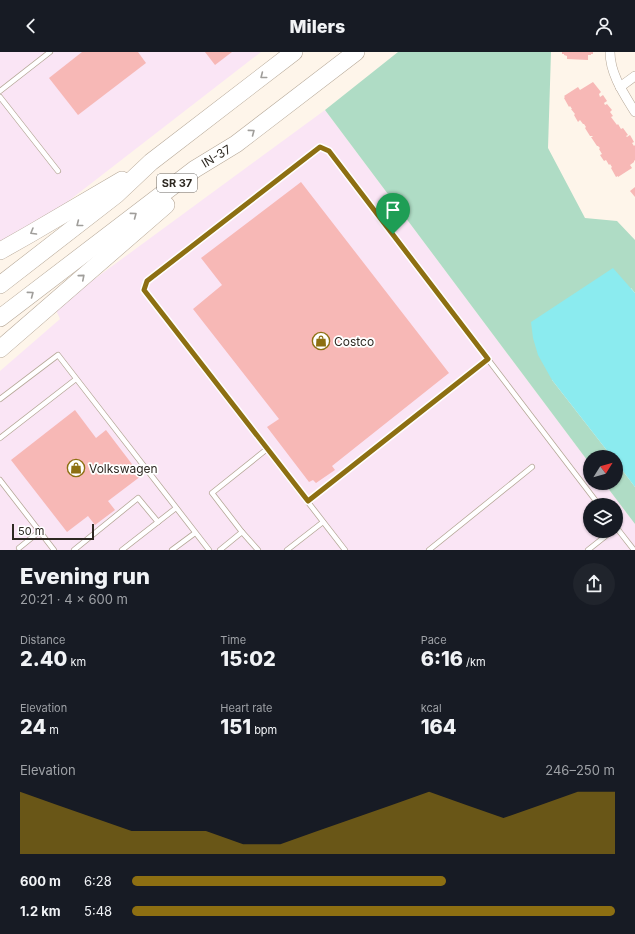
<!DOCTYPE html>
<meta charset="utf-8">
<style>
body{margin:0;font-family:Inter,sans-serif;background:#20242c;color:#f1f3f6;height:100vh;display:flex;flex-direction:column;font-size:15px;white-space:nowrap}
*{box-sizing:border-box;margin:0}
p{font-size:13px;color:#9ea1a6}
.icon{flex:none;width:22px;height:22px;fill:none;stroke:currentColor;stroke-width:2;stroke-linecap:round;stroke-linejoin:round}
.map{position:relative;height:498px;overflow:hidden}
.drawer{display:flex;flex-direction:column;background:#171b24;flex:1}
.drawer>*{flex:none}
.needle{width:26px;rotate:53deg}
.controls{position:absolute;left:583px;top:398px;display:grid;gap:8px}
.controls a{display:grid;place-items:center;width:40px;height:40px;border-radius:50%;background:#171b24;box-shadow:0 1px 3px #0004;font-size:20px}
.scale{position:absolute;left:12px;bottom:10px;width:82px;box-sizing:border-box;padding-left:4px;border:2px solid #2d2821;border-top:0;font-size:11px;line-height:14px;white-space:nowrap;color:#2d2821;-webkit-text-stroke:3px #fff;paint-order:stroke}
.pin{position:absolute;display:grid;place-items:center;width:34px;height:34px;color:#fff;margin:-41px -17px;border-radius:50% 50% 50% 0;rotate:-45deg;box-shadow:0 0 4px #0007}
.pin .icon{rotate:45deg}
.round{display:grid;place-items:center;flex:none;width:42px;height:42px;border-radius:21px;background:#20242c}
.headline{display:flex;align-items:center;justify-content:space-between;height:68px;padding:0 20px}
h1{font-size:22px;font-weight:800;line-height:30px}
.metrics{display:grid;grid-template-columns:repeat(3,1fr);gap:6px;height:68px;padding:4px 20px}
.metrics div{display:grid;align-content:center}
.metrics b{font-size:20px;font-weight:800}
.metrics small{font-size:11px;font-weight:400}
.metrics p{font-size:11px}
.chart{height:112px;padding:8px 20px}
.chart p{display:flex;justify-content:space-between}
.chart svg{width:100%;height:72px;margin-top:4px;fill:#8d6f12;opacity:.7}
ul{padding:0 20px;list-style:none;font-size:13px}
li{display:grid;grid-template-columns:64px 48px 1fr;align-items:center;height:30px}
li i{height:10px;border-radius:5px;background:#8d6f12}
header{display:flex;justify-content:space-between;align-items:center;height:52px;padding:0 20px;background:#171b24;font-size:18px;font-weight:800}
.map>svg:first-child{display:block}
.commercial{fill:#fae5f5;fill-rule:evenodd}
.green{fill:#afdcc5}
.water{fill:#8bebef}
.building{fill:#f7b8b6}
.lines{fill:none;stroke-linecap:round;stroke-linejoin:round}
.lane-casing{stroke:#b5a797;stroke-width:6}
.street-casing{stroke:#b5a797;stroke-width:10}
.highway-casing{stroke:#b5a797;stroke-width:18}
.lane{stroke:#fff;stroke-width:4.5}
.street{stroke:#fff;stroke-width:9}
.highway{stroke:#fff;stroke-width:17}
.oneway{stroke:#a09e9b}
.route-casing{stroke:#fff;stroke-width:8}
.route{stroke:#8d6f12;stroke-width:5}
.labels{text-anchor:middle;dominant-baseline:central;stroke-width:3.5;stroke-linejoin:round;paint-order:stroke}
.shield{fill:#fff;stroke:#6c6864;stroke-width:1}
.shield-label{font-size:11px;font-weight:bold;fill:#2d2821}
.street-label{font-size:12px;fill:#2d2821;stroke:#fff}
.poi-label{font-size:12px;fill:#2d2821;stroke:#fff;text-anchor:start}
</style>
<header><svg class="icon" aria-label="back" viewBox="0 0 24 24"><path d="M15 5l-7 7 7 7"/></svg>Milers<svg class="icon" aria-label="person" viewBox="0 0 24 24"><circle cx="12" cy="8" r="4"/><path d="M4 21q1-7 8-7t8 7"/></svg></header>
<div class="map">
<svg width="635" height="498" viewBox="0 0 635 498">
<rect width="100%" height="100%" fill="#fef5ea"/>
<!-- commercial -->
<g class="commercial">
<path d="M0 0H261L0 202Z"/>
<path d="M325 58 590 412V431H604L635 472V498H0V319L60 267 55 256ZM590 453H616V479H590Z"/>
</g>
<!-- green -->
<g class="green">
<path d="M398 0H551L548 96 585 166 617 169 635 188V241L631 236 552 328 612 405H590V412L325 58Z"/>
<path d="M616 410 635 435V472L604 431H616Z"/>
</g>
<!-- water -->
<path class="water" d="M613 216 635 241V435L616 410V405H612L552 328 538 303 533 286 531 270Z"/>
<!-- building -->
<g class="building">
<path d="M82 0H138L146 11 78 63 49 26Z"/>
<path d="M205 0H232L215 13Z"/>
<path d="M562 0H593V2H591V3H588V8L567 7V4L564 3V2H562Z"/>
<path d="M593 30 601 40 599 42 600 45 603 43 607 49 604 51 605 53 607 52 612 58 610 60 613 64 611 65 617 73 618 72 621 77 623 76 628 83 626 84 627 85 630 83 634 90 632 91 634 94 635 93V108L634 109V110L630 113 632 116 618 125V124L616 125 611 116 612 115 610 112 609 113 606 108 604 109 600 103 602 102 599 97 600 96 598 94H597L591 85H593L592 84H590L585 76 586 75 584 72H583L580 68 578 70 574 63 575 62 571 57H572L570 54 569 55 564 46 565 45 564 44 578 35 580 38Z"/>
<path d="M301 130 449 321 332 414 335 418 316 431 313 428 309 430 267 375 279 367 193 257 222 233 201 206Z"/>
<path d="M635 135V145L630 139Z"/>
<path d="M75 358 96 386 106 378 141 424 108 449 115 458 95 473 88 464 67 480 11 408Z"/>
</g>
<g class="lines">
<defs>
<g id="lane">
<path d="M0 39 50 0"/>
<path d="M0 45 58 119"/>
<path d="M0 347 58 303 209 498"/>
<path d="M0 386 76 327"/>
<path d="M0 428 54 498"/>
<path d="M308 449 488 307"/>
<path d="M616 475 634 498"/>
<path d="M242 480 212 441 267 397"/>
<path d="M19 496 40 479"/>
<path d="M74 498 138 446 158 470"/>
<path d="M122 498 176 456"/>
<path d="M172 498 195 481"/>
<path d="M220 498 242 480 258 498"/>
<path d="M287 498 323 470"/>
<path d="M345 498 144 238 147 229 320 95 329 99 599 453"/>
<path d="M429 498 532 415"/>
<path d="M588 498 612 479"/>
</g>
<g id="street">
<path d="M610 0C610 22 624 42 635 60"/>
<path d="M620 35 635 24"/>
</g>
<g id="highway">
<path d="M0 199 30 182 122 128"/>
<path d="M0 233 116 143 151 110 294 0"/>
<path d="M0 266 195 117 236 92 356 0"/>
<path d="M0 297 166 153"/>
</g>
</defs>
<!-- lane casing -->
<use href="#lane" class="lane-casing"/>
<!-- street casing -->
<use href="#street" class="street-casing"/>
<!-- highway casing -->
<use href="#highway" class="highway-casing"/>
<!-- lane -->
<use href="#lane" class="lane"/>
<!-- street -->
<use href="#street" class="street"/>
<!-- highway -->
<use href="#highway" class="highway"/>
</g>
<!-- one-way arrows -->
<defs><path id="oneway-chevron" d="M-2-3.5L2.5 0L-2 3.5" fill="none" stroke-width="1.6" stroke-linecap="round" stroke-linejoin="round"/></defs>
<g class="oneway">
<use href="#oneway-chevron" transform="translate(263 24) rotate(142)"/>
<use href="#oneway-chevron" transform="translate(252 80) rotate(-37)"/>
<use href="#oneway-chevron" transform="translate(134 163) rotate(-37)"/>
<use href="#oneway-chevron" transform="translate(79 172) rotate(142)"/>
<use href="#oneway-chevron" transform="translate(33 180) rotate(150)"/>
<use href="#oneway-chevron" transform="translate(82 225) rotate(-41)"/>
<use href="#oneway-chevron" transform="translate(31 242) rotate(-37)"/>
</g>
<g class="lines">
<defs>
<path id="route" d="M320 95 329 99 488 307 308 449 144 238 147 229Z"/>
</defs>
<!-- route casing -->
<use href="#route" class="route-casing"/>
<!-- route -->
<use href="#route" class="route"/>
</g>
<!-- icons -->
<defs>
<symbol id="shop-ring" viewBox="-11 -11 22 22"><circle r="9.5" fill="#fff" stroke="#8d6f12" stroke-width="1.5"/><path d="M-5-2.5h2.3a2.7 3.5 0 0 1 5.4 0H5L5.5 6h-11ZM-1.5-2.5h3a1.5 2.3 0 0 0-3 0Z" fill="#8d6f12"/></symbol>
</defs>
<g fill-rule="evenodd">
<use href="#shop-ring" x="311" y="279" width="20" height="20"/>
<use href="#shop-ring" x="66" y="406" width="20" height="20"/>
</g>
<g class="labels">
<!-- shield labels -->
<rect class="shield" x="157" y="122" width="40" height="18" rx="3"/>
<g class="shield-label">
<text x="177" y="131">SR 37</text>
</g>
<!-- street labels -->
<g class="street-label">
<text transform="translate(216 104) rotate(-31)">IN-37</text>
</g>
<!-- poi labels -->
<g class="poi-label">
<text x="334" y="289">Costco</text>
<text x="89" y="416">Volkswagen</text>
</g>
</g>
</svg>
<div class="controls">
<a><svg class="needle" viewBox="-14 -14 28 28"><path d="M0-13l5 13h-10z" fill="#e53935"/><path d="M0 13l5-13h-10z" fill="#9ea1a6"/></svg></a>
<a><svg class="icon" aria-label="layers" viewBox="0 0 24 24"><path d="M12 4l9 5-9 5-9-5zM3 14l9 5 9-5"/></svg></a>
</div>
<div class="scale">50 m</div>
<div class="pin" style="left:393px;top:182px;background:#1e9e55"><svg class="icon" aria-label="arrive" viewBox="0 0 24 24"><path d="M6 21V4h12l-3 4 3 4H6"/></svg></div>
</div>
<section class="drawer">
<div class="headline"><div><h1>Evening run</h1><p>20:21 · 4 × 600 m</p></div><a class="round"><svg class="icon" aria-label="share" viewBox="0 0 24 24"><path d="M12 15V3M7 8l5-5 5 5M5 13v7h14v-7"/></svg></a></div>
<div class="metrics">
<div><p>Distance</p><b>2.40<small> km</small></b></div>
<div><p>Time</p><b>15:02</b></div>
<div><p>Pace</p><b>6:16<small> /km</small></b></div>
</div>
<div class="metrics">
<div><p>Elevation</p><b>24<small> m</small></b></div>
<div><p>Heart rate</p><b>151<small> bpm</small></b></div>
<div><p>kcal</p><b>164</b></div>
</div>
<div class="chart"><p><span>Elevation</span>246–250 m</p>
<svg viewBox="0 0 160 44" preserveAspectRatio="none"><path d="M0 44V6L10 14L20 22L30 30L40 30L50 30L60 38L70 38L80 30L90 22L100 14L110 6L120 14L130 22L140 14L150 6L160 6V44z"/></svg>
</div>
<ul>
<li><b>600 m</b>6:28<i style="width:65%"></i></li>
<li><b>1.2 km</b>5:48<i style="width:100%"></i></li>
</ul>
</section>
